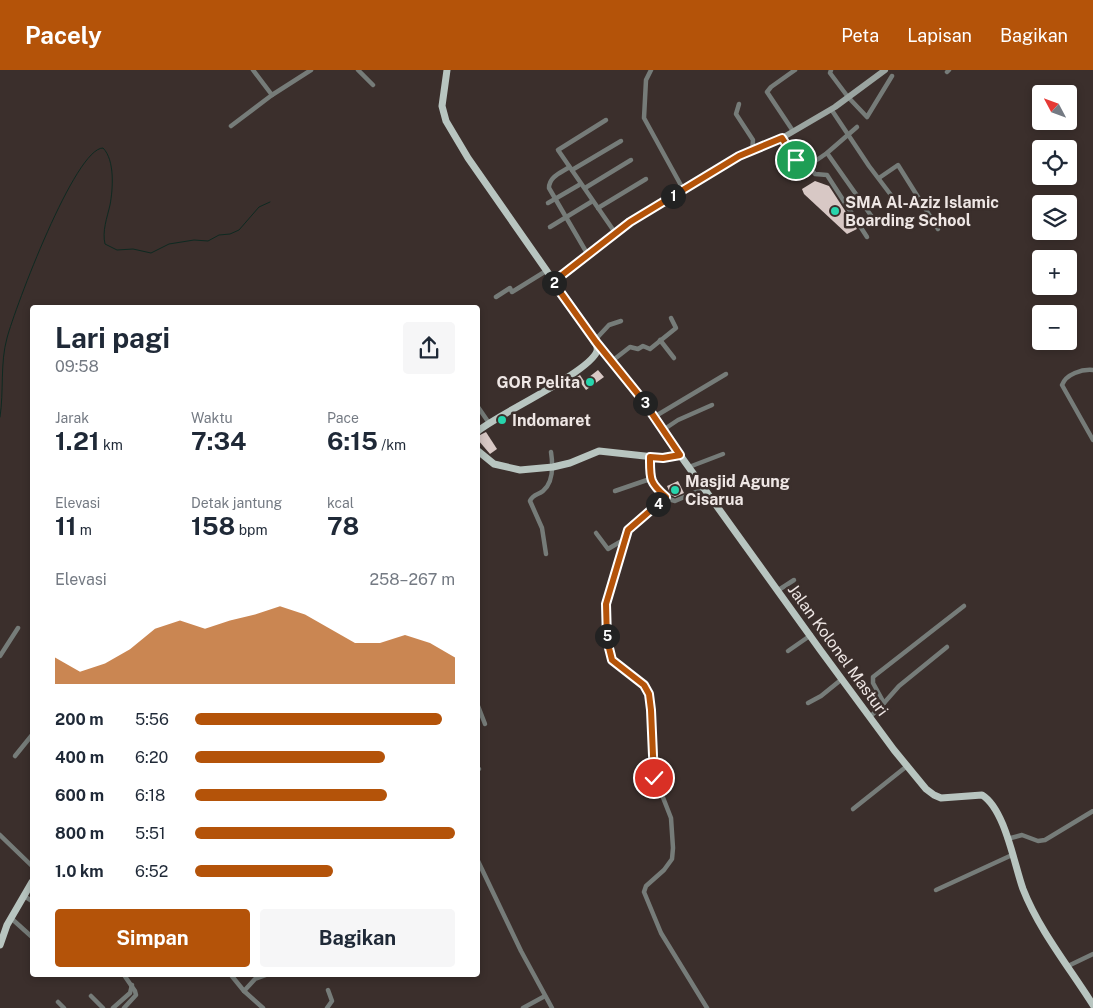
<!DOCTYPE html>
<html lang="id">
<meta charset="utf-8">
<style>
body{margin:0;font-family:"Public Sans",sans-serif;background:#f6f6f7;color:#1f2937;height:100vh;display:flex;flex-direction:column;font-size:19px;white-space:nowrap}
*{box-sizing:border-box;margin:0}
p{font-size:16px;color:#747a83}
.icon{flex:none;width:28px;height:28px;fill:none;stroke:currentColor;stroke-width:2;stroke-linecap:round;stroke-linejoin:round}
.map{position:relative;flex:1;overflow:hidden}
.panel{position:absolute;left:30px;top:235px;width:450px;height:672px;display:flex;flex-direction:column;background:#fff;border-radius:5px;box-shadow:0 2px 8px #0003}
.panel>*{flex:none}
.needle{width:32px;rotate:311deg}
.tools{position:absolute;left:1032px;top:15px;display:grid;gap:10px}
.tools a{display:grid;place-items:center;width:45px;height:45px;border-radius:5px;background:#fff;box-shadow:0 2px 8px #0003;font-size:25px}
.pin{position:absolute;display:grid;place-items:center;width:42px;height:42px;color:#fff;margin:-21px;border:2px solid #fff;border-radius:50%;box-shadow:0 1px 5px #0007}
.km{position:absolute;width:25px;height:25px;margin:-12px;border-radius:50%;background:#222;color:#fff;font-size:14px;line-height:25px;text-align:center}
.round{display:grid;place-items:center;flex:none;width:52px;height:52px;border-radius:5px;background:#f6f6f7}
.headline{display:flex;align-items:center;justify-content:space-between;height:85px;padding:0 25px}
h1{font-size:28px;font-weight:700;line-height:38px}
.figures{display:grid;grid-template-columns:repeat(3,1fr);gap:8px;height:85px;padding:5px 25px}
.figures div{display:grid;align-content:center}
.figures b{font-size:25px;font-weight:700}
.figures small{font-size:14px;font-weight:400}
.figures p{font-size:14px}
.chart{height:140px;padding:10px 25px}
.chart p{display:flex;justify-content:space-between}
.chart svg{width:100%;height:90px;margin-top:5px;fill:#b45309;opacity:.7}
.primary-button{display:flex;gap:10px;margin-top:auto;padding:10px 25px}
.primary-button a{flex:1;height:58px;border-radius:5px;background:#b45309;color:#fff;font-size:20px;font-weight:700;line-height:58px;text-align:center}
.primary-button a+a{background:#f6f6f7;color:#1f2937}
ul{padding:0 25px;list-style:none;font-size:16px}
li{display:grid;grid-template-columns:80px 60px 1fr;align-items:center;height:38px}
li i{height:12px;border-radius:6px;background:#b45309}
header{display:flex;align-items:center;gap:30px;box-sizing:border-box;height:70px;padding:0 25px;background:#b45309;color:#fff}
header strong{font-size:24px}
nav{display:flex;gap:28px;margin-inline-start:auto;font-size:18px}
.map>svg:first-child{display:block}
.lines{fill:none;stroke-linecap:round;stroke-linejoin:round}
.stream{stroke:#0e2921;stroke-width:1}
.building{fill:#d8c8c5}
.street{stroke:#767c79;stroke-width:4.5}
.secondary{stroke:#9ba5a1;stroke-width:6}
.primary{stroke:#b8c5c0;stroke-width:7}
.route-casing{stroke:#fff;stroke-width:10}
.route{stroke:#b45309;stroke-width:6}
.poi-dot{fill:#27d5ad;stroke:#3b2f2c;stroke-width:2}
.labels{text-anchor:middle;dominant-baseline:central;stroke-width:5;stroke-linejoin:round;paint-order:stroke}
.poi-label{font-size:16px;font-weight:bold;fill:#efe7e5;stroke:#3b2f2c;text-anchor:start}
.street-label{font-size:16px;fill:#efe7e5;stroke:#3b2f2c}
</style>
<header>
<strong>Pacely</strong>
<nav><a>Peta</a><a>Lapisan</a><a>Bagikan</a></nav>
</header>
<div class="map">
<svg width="1093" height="938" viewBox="0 0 1093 938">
<rect width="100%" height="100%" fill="#3b2f2c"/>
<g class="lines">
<!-- stream -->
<path class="stream" d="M0 347C4 321 0 293 7 268 15 238 75 78 103 78 115 90 113 119 110 135 107 148 102 161 105 174L117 180 133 179 151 183 169 174 194 170 208 171 219 165 230 164 239 160 259 137 270 132"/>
</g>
<!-- building -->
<g class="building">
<path d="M815 111 829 116 857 159 847 164 804 124 802 119Z"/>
<path d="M598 300 604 307 586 320 580 312 577 314 574 309 580 305 584 311Z"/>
<path d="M486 362 497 379 490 384 478 370V366Z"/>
<path d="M678 411 684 423 675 427 671 425 667 416Z"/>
</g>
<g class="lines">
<!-- street -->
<g class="street">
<path d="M253 0 272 25"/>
<path d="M358 0 373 15"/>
<path d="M651 0 646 10 644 48 683 119"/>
<path d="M831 0 830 3 848 27 867 47 892 6"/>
<path d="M947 2 949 0"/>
<path d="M739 34 736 44 753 70 752 82"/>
<path d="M831 39 869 96 897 133"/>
<path d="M606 50 558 80 616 164"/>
<path d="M231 56 272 25 311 0"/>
<path d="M793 61 767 22 771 17 795 0"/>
<path d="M782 68 802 97 805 98 827 83 857 57"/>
<path d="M827 83 877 154"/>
<path d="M809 96 815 104 827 105 867 167"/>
<path d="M568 98C560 103 549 107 549 118L588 185"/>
<path d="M572 100 621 71"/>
<path d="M879 108 898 95 938 159"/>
<path d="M585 118 631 90"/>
<path d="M548 133 579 115"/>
<path d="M598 138 646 109"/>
<path d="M550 157 591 132"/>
<path d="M496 227 510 218 512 222 546 201"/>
<path d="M595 270 609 255 621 251"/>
<path d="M660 270 674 288"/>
<path d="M597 273 642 329 680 385"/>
<path d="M612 291 630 277 638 279 643 276 650 279 676 258 671 248"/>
<path d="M1093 300C1082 299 1066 304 1062 315L1093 370"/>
<path d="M478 337 489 353"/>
<path d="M654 347 726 304"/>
<path d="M663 360 678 350 712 335"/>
<path d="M649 387C650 408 651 425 675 431L705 418"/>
<path d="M689 397 723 384"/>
<path d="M615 421 650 409"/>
<path d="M666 427 628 460 606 534 607 570 612 589 644 615 649 624 651 640 655 707 671 748 673 778 672 789 664 800 646 816 644 822 661 863 707 938"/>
<path d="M596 463 608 479 625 469"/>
<path d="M546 484 542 458 530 431C533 424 538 425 543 421 554 412 553 395 551 382"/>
<path d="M777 521 794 510"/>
<path d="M788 581 811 565"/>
<path d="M0 586 18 558"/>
<path d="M808 633 821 626 842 609"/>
<path d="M884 633 899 616 947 577"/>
<path d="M478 636 485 654"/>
<path d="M870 647 884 633 873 613V607L964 536"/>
<path d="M15 686 32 665"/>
<path d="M478 700 479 699"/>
<path d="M853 739 907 696"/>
<path d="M0 765 32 796"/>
<path d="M1007 769 1022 765 1038 771 1045 770 1093 741"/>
<path d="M478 791 521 881 552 938"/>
<path d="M936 820 1012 785"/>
<path d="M24 826 32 831"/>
<path d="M12 849 32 867"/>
<path d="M1068 896 1093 884"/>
<path d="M124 905 135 921 136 925 124 938"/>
<path d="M231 905 244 921 263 938"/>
<path d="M244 921 255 909 266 905"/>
<path d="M91 926 103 938"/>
<path d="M58 932 64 938"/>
<path d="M113 938 130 923 132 915"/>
<path d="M327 938 332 931 328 920"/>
<path d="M523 938 545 926"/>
</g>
<!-- secondary -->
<path class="secondary" d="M553 212 630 152 739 86 782 68 835 37 885 0"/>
<!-- primary -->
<g class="primary">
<path d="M447 0 442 36 446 51 468 88 595 270C596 273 598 277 597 281 590 302 498 344 478 361"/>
<path d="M478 381 494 394 520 400 553 397 570 393 599 381 663 388 680 385 821 581 894 680 926 719 934 725 941 728 982 725C1005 739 1014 794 1023 819 1039 860 1069 897 1093 935"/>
<path d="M0 875 7 855 32 812"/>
</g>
</g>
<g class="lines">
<defs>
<path id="route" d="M654 708 651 640 649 624 644 615 612 590 607 570 606 534 628 460 666 427C649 412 650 409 650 387L663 388 680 385 642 329 596 272 553 212 630 152 739 86 782 68 796 90"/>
</defs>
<!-- route casing -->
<use href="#route" class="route-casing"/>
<!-- route -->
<use href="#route" class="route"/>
</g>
<!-- markers -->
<g class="poi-dot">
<circle cx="835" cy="141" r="5"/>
<circle cx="590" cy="312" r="5"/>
<circle cx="502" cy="350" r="5"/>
<circle cx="675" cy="420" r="5"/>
</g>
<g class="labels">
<!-- poi labels -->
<g class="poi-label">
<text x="845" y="132">SMA Al-Aziz Islamic<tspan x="845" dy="18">Boarding School</tspan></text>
<text x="580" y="312" text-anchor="end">GOR Pelita</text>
<text x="512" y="350">Indomaret</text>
<text x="685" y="411">Masjid Agung<tspan x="685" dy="18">Cisarua</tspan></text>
</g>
<!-- street labels -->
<g class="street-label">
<text transform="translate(838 580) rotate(54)">Jalan Kolonel Masturi</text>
</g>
</g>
</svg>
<div class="tools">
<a><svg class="needle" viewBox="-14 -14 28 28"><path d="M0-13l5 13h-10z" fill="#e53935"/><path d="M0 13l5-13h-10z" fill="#747a83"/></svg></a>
<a><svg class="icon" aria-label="locate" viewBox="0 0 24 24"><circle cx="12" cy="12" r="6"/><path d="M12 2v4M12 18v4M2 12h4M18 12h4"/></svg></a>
<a><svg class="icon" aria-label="layers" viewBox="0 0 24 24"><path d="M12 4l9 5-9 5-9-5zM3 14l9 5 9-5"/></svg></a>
<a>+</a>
<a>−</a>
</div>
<div class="pin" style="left:796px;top:90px;background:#1e9e55"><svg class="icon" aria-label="arrive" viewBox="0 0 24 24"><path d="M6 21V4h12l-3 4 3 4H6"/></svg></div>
<div class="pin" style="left:654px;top:708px;background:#d93025"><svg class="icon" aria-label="check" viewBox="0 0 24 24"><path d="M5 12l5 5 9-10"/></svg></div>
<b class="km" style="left:673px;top:126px">1</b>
<b class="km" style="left:554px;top:213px">2</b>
<b class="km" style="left:645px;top:333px">3</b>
<b class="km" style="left:658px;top:434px">4</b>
<b class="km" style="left:607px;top:566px">5</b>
<section class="panel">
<div class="headline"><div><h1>Lari pagi</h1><p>09:58</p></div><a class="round"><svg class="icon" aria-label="share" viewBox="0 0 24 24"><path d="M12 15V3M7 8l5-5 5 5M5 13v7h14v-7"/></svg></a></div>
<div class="figures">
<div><p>Jarak</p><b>1.21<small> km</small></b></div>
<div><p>Waktu</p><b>7:34</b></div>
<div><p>Pace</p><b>6:15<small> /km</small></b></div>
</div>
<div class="figures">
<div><p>Elevasi</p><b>11<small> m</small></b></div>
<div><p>Detak jantung</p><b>158<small> bpm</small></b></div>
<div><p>kcal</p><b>78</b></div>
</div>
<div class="chart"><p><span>Elevasi</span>258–267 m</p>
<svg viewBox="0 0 160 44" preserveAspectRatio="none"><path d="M0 44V31L10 38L20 34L30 27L40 17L50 13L60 17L70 13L80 10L90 6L100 10L110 17L120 24L130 24L140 20L150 24L160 31V44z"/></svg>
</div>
<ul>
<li><b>200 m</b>5:56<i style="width:95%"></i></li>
<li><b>400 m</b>6:20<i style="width:73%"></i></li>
<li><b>600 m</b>6:18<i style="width:74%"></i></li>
<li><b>800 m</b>5:51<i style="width:100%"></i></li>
<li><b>1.0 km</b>6:52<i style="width:53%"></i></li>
</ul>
<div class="primary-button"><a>Simpan</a><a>Bagikan</a></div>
</section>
</div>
